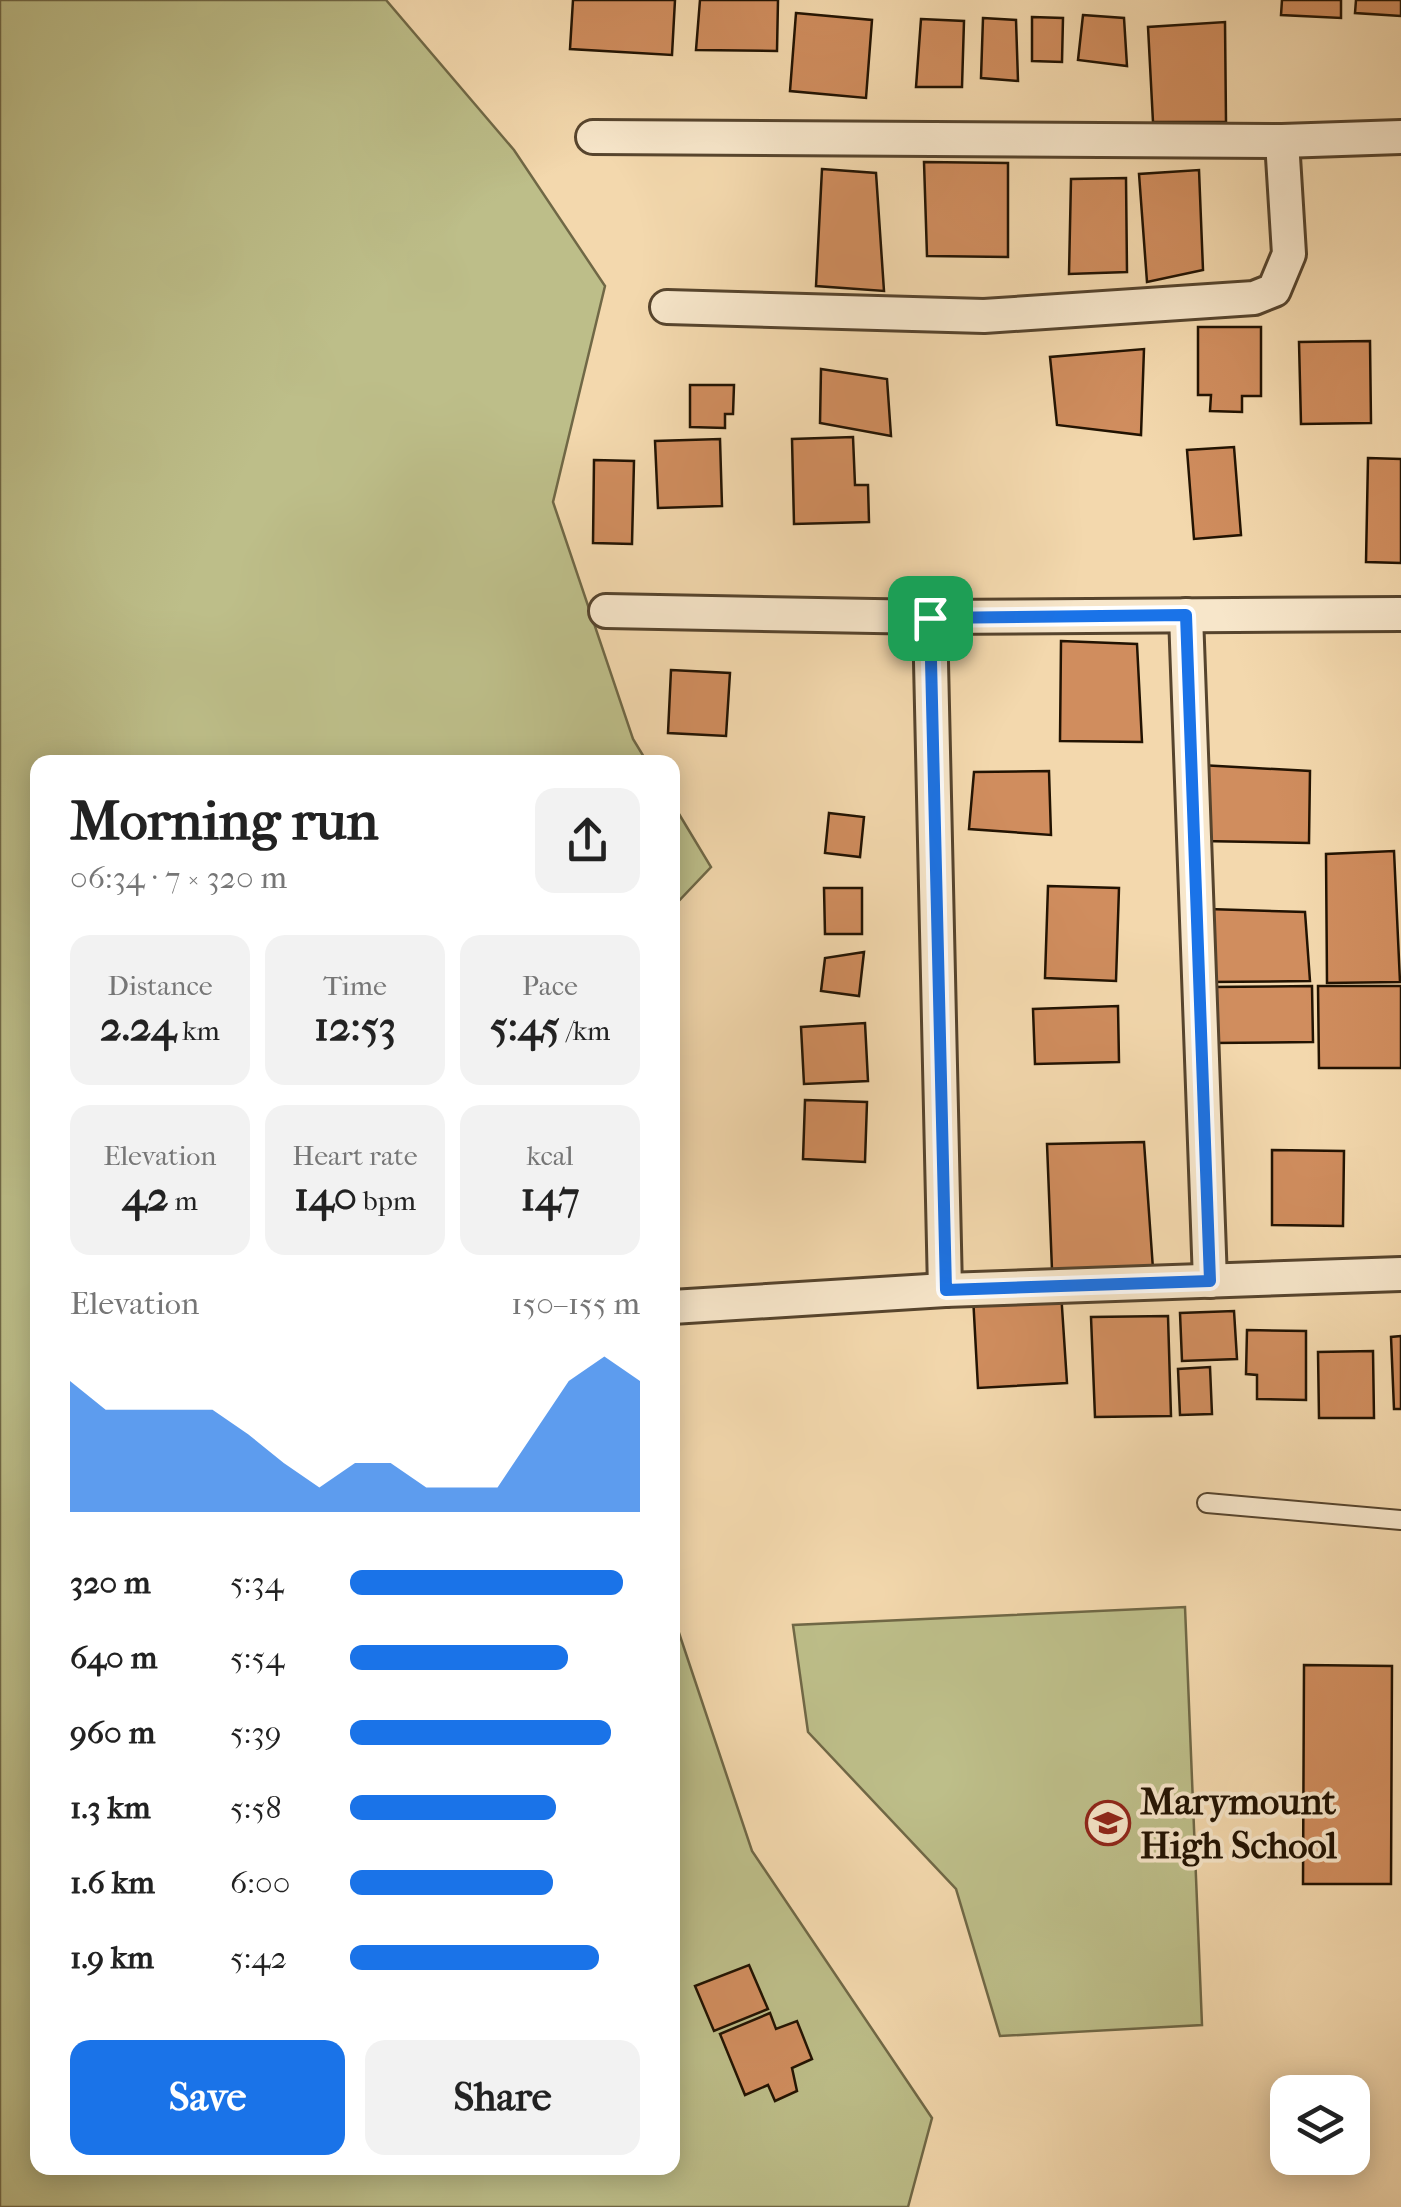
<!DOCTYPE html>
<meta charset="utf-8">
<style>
body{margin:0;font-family:"IM FELL French Canon",serif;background:#f2f2f2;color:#222;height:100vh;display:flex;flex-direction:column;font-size:38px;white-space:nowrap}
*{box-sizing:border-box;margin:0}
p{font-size:32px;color:#767676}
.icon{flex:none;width:55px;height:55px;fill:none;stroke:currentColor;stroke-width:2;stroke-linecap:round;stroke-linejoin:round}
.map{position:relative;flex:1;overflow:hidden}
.details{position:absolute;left:30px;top:755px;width:650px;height:1420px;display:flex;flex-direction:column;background:#fff;border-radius:20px;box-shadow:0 5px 25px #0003}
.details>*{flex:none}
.controls{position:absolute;left:1270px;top:2075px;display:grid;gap:20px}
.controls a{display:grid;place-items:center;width:100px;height:100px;border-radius:20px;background:#fff;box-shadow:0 5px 25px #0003;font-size:50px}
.pin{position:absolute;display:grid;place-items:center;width:85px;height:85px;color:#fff;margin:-42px;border-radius:20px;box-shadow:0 5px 15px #0006}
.round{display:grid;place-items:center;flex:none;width:105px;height:105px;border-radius:20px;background:#f2f2f2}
.headline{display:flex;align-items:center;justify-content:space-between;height:170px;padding:0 40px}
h1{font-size:55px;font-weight:800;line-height:75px}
.figures{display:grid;grid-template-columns:repeat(3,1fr);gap:15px;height:170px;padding:10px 40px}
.figures div{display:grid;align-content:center;border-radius:20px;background:#f2f2f2;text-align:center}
.figures b{font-size:42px;font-weight:800}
.figures small{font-size:28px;font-weight:400}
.figures p{font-size:28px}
.chart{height:280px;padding:20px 40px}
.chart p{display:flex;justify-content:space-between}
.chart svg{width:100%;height:180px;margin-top:10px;fill:#1a73e8;opacity:.7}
.button{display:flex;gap:20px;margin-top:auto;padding:20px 40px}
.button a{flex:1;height:115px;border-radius:20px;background:#1a73e8;color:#fff;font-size:40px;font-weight:800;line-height:115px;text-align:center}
.button a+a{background:#f2f2f2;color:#222}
ul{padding:0 40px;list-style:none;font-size:32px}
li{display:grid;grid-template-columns:160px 120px 1fr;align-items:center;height:75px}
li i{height:25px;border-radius:12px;background:#1a73e8}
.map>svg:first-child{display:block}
.green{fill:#bdbe89;stroke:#706846;stroke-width:2.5}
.building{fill:#d08d5e;stroke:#221302;stroke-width:2.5}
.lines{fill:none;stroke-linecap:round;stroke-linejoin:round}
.lane-casing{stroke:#56442d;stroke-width:22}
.street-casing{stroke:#56442d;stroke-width:38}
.lane{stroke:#f7e6ca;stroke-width:18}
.street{stroke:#f7e6ca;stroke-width:32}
.route-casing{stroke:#fff;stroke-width:20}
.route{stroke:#1a73e8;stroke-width:12}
.labels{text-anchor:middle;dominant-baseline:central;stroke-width:8;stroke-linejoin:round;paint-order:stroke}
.poi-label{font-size:38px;font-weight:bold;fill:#221302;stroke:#f7e6ca;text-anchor:start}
</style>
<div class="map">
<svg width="1401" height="2207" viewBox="0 0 1401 2207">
<rect width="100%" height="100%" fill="#f3d8ad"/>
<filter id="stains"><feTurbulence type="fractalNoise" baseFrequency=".002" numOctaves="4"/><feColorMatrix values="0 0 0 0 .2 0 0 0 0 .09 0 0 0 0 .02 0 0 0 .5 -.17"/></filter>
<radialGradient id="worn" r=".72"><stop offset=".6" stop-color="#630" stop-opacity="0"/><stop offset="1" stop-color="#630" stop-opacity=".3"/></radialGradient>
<!-- green -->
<g class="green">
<path d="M0 0H386L514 150 605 286 553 502 633 739 647 762H38V2168H672L673 1615 752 1851 932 2118 908 2207H0Z"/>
<path d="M673 804 711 867 673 907H672Z"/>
<path d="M1185 1607 1202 2025 1000 2036 956 1889 808 1732 793 1625Z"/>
</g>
<!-- building -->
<g class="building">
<path d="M573 0H675L672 55 570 49Z"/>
<path d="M700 0H778L777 51 696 50Z"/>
<path d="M1282 0H1341V18L1281 15Z"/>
<path d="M1356 0H1401V16L1355 13Z"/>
<path d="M796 13 872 20 866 98 790 91Z"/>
<path d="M1083 15 1124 18 1127 66 1078 60Z"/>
<path d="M1032 17 1063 18 1062 62 1032 61Z"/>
<path d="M983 18 1016 20 1018 81 981 78Z"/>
<path d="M921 19 964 21 962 87H916Z"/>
<path d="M1225 22 1226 122H1153L1148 27Z"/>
<path d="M924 162 1008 163V257L927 256Z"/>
<path d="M822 169 876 173 884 291 816 286Z"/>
<path d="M1199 170 1203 270 1147 282 1139 174Z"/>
<path d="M1126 178 1127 272 1069 274 1071 179Z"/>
<path d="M1198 327H1261V396H1242V412L1210 411 1211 395H1198Z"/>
<path d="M1370 341 1371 423 1301 424 1299 342Z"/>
<path d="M1144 349 1141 435 1057 425 1050 357Z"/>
<path d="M821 369 887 379 891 436 820 423Z"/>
<path d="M690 385H734L733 414H725V428L690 427Z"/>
<path d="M853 437 855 485H868L869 522 794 524 792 439Z"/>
<path d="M720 439 722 506 658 508 655 441Z"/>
<path d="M1234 447 1241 535 1194 539 1187 450Z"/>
<path d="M1368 458 1401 459V563L1366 562Z"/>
<path d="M594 460 634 461 632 544 593 543Z"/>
<path d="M1061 641 1137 644 1142 742 1060 741Z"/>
<path d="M671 670 730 673 726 736 668 733Z"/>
<path d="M1200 765 1310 771 1309 843 1201 841Z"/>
<path d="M1049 771 1051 835 969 829 974 772Z"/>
<path d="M829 813 864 817 860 857 825 853Z"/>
<path d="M1394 851 1400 982 1327 983 1326 854Z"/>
<path d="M1048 886 1119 888 1116 981 1045 978Z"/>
<path d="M824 888H862V934H825Z"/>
<path d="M1208 909 1305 912 1310 981 1209 982Z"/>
<path d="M864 952 859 996 821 991 825 958Z"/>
<path d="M1312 986 1313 1042 1212 1043 1211 987Z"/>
<path d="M1318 986H1401V1068H1319Z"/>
<path d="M1118 1006 1119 1062 1035 1064 1033 1009Z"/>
<path d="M865 1023 868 1081 804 1084 801 1027Z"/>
<path d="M805 1100 867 1102 865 1162 803 1159Z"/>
<path d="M1144 1142 1153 1269 1052 1270 1047 1144Z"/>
<path d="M1272 1150 1344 1151 1343 1226 1272 1225Z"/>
<path d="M1061 1292 1067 1383 978 1388 973 1296Z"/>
<path d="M1234 1311 1237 1359 1182 1361 1180 1313Z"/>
<path d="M1168 1316 1171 1416 1095 1417 1091 1317Z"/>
<path d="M1247 1330 1306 1331V1400L1257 1399V1375L1246 1374Z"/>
<path d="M1401 1336V1409H1394L1391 1337Z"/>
<path d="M1373 1351 1374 1418H1319L1318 1352Z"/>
<path d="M1210 1367 1212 1414 1180 1415 1178 1369Z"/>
<path d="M1304 1665 1392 1666 1391 1884H1303Z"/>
<path d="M749 1965 768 2009 714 2031 695 1986Z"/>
<path d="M770 2013 776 2029 797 2021 812 2059 792 2068 797 2091 775 2101 768 2085 745 2095 720 2034Z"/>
</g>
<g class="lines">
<defs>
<path id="lane" d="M1207 1503 1401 1520"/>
<g id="street">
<path d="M593 137 1282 141 1401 137"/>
<path d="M667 307 984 316 1254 298 1274 290 1289 254 1282 141"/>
<path d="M606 611 930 617 1401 614"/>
<path d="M1186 615 1210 1281"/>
<path d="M930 617 945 1290"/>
<path d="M672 1307 945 1290 1401 1274"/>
</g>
</defs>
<!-- lane casing -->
<use href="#lane" class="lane-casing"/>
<!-- street casing -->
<use href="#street" class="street-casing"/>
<!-- lane -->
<use href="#lane" class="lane"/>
<!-- street -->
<use href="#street" class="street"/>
</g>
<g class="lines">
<defs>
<path id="route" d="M1186 615 1210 1281 946 1290 930 618Z"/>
</defs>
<!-- route casing -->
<use href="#route" class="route-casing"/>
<!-- route -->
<use href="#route" class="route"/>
</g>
<!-- icons -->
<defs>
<symbol id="school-ring" viewBox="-11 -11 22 22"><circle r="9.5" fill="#f7e6ca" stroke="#8f2418" stroke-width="1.5"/><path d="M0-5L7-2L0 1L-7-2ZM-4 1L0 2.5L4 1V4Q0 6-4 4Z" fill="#8f2418"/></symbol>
</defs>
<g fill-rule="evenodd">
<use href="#school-ring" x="1083" y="1798" width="50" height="50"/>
</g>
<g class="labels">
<!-- poi labels -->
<g class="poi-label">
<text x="1140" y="1801">Marymount<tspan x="1140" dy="44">High School</tspan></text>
</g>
</g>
<rect width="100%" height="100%" filter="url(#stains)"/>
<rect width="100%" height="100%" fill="url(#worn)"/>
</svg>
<div class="controls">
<a><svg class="icon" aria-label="layers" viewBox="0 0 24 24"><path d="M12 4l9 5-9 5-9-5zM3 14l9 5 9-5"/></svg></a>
</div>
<div class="pin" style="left:930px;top:618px;background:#1e9e55"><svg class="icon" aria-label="arrive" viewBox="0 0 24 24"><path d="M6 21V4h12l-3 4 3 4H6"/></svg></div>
<section class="details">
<div class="headline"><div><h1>Morning run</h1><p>06:34 · 7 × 320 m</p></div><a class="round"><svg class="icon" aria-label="share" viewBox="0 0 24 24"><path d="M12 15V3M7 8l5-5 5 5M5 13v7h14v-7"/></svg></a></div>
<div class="figures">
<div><p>Distance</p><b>2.24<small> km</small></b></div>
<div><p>Time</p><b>12:53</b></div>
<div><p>Pace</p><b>5:45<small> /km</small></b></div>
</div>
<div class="figures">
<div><p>Elevation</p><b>42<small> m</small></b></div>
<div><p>Heart rate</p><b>140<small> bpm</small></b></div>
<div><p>kcal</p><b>147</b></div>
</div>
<div class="chart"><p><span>Elevation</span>150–155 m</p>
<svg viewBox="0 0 160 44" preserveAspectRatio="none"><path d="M0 44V12L10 19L20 19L30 19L40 19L50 25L60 32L70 38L80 32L90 32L100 38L110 38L120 38L130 25L140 12L150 6L160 12V44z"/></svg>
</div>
<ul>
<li><b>320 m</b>5:34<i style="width:94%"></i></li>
<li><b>640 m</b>5:54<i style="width:75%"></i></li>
<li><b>960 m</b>5:39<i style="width:90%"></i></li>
<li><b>1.3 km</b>5:58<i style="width:71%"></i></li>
<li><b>1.6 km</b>6:00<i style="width:70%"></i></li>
<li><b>1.9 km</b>5:42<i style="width:86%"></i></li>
</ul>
<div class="button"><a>Save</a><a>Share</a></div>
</section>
</div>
